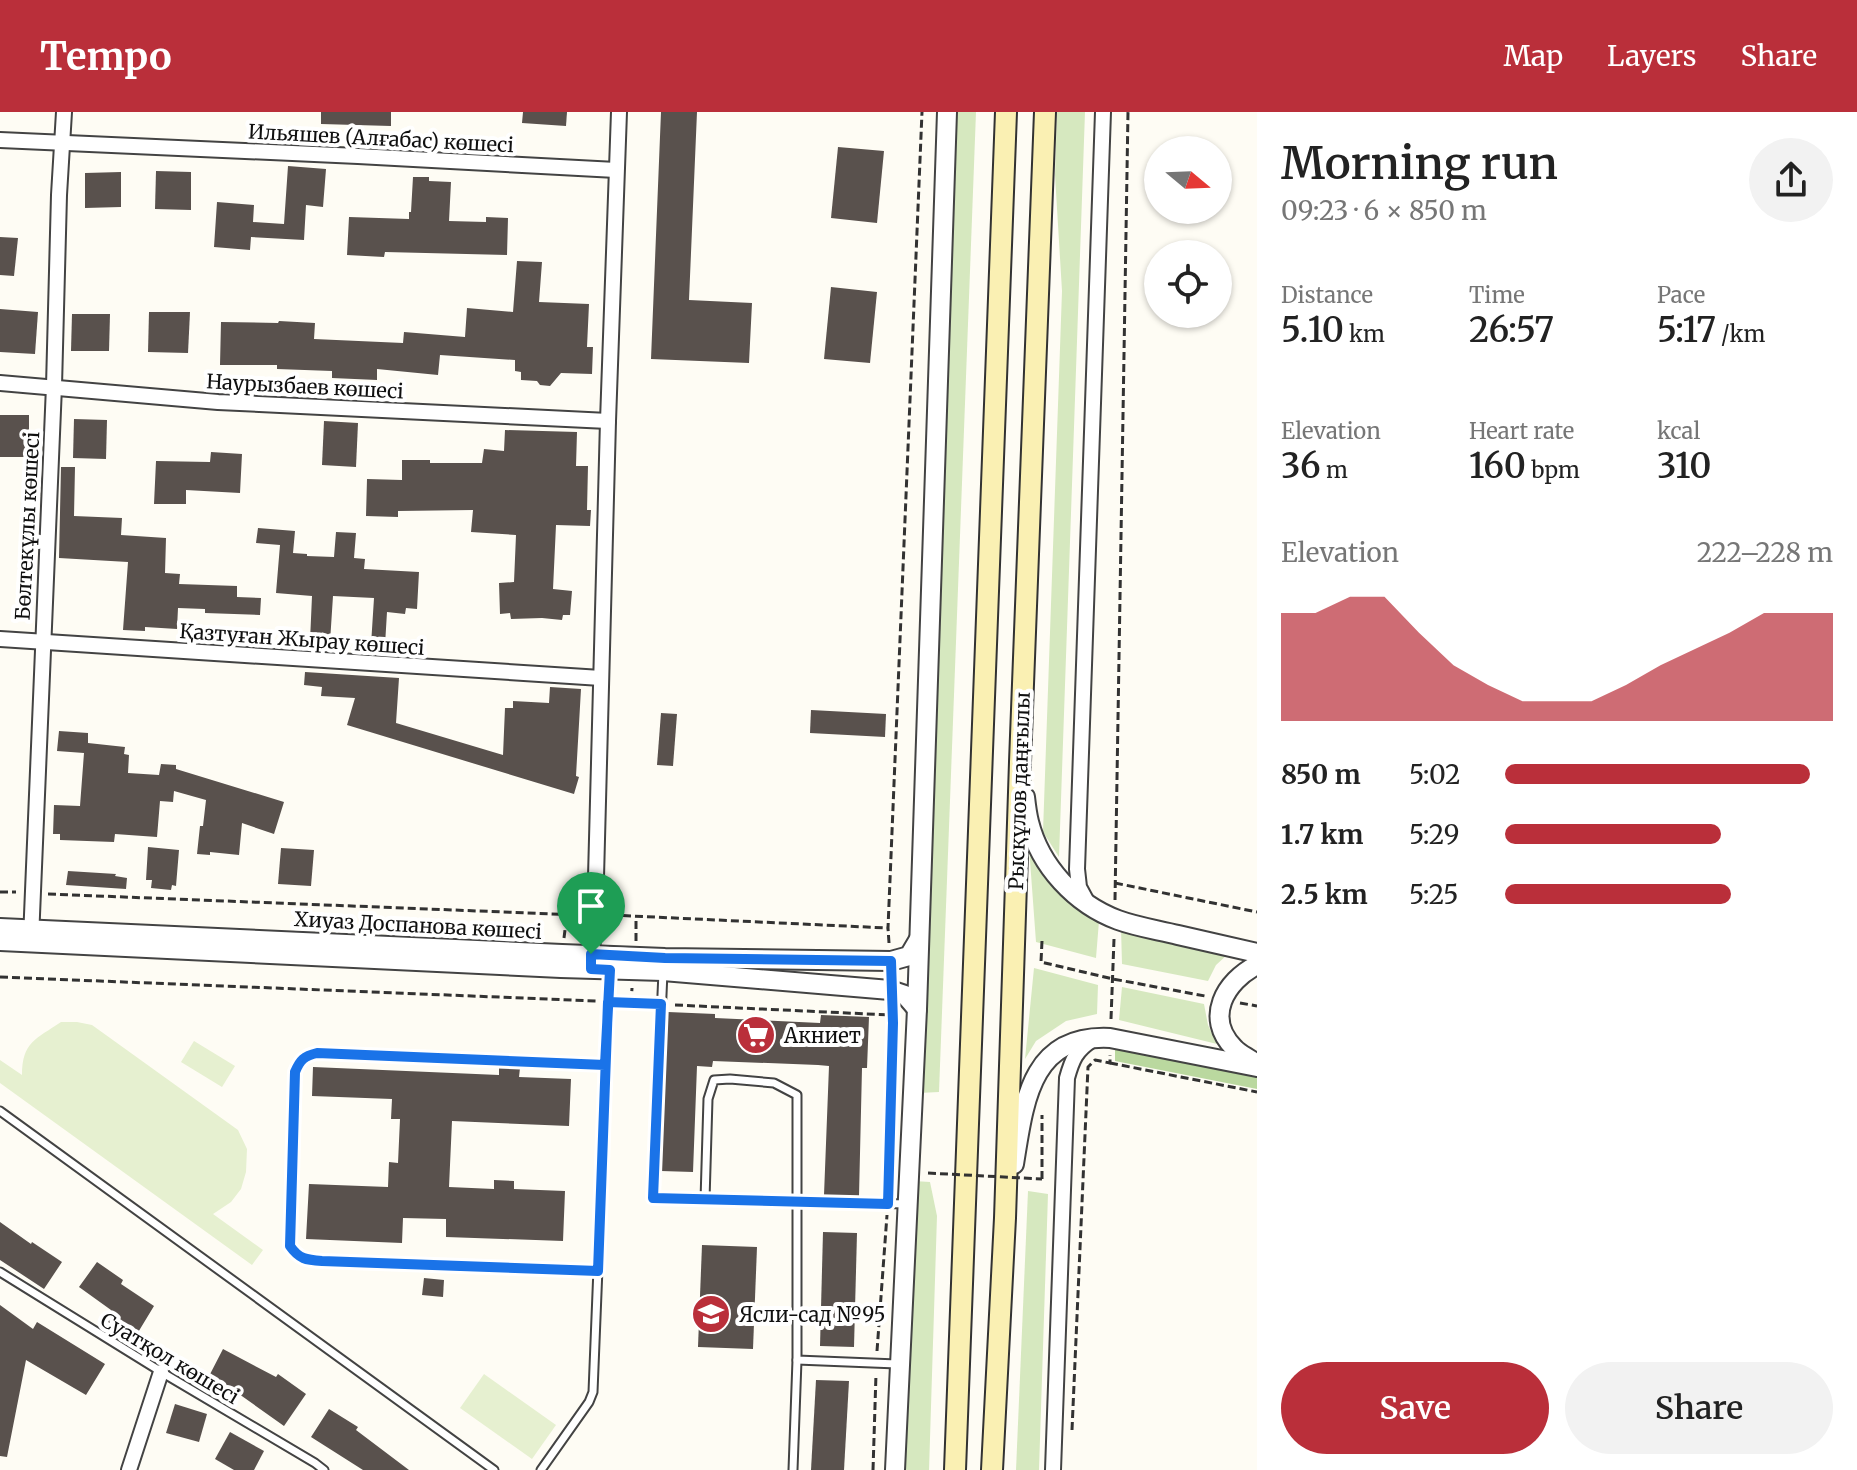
<!DOCTYPE html>
<meta charset="utf-8">
<style>
body{margin:0;font-family:Merriweather,serif;background:#f2f2f2;color:#222;height:100vh;display:flex;flex-direction:column;font-size:30px;white-space:nowrap}
*{box-sizing:border-box;margin:0}
p{font-size:26px;color:#767676}
.icon{flex:none;width:44px;height:44px;fill:none;stroke:currentColor;stroke-width:2;stroke-linecap:round;stroke-linejoin:round}
.map{position:relative;flex:1;overflow:hidden}
.details{display:flex;flex-direction:column;background:#fff;width:600px}
.details>*{flex:none}
.needle{width:52px;rotate:109deg}
.tools{position:absolute;left:1144px;top:24px;display:grid;gap:16px}
.tools a{display:grid;place-items:center;width:88px;height:88px;border-radius:50%;background:#fff;box-shadow:0 2px 6px #0004;font-size:40px}
.pin{position:absolute;display:grid;place-items:center;width:68px;height:68px;color:#fff;margin:-82px -34px;border-radius:50% 50% 50% 0;rotate:-45deg;box-shadow:0 0 8px #0007}
.pin .icon{rotate:45deg}
.round{display:grid;place-items:center;flex:none;width:84px;height:84px;border-radius:42px;background:#f2f2f2}
.overview{display:flex;align-items:center;justify-content:space-between;height:136px;padding:0 24px}
h1{font-size:44px;font-weight:600;line-height:60px}
.figures{display:grid;grid-template-columns:repeat(3,1fr);gap:12px;height:136px;padding:8px 24px}
.figures div{display:grid;align-content:center}
.figures b{font-size:34px;font-weight:600}
.figures small{font-size:22px;font-weight:400}
.figures p{font-size:22px}
.chart{height:224px;padding:16px 24px}
.chart p{display:flex;justify-content:space-between}
.chart svg{width:100%;height:144px;margin-top:8px;fill:#ba2f3a;opacity:.7}
.primary-button{display:flex;gap:16px;margin-top:auto;padding:16px 24px}
.primary-button a{flex:1;height:92px;border-radius:48px;background:#ba2f3a;color:#fff;font-size:32px;font-weight:600;line-height:92px;text-align:center}
.primary-button a+a{background:#f2f2f2;color:#222}
ul{padding:0 24px;list-style:none;font-size:26px}
li{display:grid;grid-template-columns:128px 96px 1fr;align-items:center;height:60px}
li i{height:20px;border-radius:10px;background:#ba2f3a}
header{display:flex;align-items:center;gap:48px;box-sizing:border-box;height:112px;padding:0 40px;background:#ba2f3a;color:#fff}
header strong{font-size:38px}
nav{display:flex;gap:44px;margin-inline-start:auto;font-size:28px}
main{display:flex;flex:1;min-height:0}
.map>svg:first-child{display:block}
.green{fill:#d6e8bf}
.forest{fill:#bad89f}
.pitch{fill:#e6f0d0}
.building{fill:#59514d}
.lines{fill:none;stroke-linecap:round;stroke-linejoin:round}
.service-casing{stroke:#434343;stroke-width:11}
.minor-casing{stroke:#434343;stroke-width:18}
.tertiary-casing{stroke:#434343;stroke-width:22}
.secondary-casing{stroke:#323232;stroke-width:24}
.path{stroke:#323232;stroke-width:3;stroke-dasharray:8 4;stroke-linecap:butt}
.service{stroke:#fff;stroke-width:7}
.minor{stroke:#fff;stroke-width:14}
.tertiary{stroke:#fff;stroke-width:18}
.secondary{stroke:#faf0b3;stroke-width:20}
.path-bridge{stroke:#323232;stroke-width:3;stroke-dasharray:8 4;stroke-linecap:butt}
.route-casing{stroke:#fff;stroke-width:16}
.route{stroke:#1a73e8;stroke-width:10}
.labels{text-anchor:middle;dominant-baseline:central;stroke-width:8;stroke-linejoin:round;paint-order:stroke}
.street-label{font-size:20px;fill:#101010;stroke:#fff}
.poi-label{font-size:20px;fill:#101010;stroke:#fff;text-anchor:start}
</style>
<header>
<strong>Tempo</strong>
<nav><a>Map</a><a>Layers</a><a>Share</a></nav>
</header>
<main>
<div class="map">
<svg width="1257" height="1358" viewBox="0 0 1257 1358">
<rect width="100%" height="100%" fill="#fefcf4"/>
<!-- green -->
<g class="green">
<path d="M955 0H976L939 980 919 981Z"/>
<path d="M1057 0H1085L1059 745 1043 720 1062 179 1055 63Z"/>
<path d="M1029 735 1049 768 1083 800 1099 809 1096 846 1036 830Z"/>
<path d="M1121 816 1228 842 1216 853 1208 869 1122 852Z"/>
<path d="M1034 856 1098 873 1097 902 1066 909 1036 929 1025 947Z"/>
<path d="M1122 875 1204 892 1208 913 1217 932 1119 908Z"/>
<path d="M914 1069 930 1070 937 1104 929 1358H904Z"/>
<path d="M1028 1079 1048 1082 1039 1358H1016Z"/>
</g>
<!-- forest -->
<path class="forest" d="M1115 935 1257 965V977L1115 949Z"/>
<!-- pitch -->
<g class="pitch">
<path d="M61 910H77L92 913 238 1018 247 1037 246 1060 241 1077 231 1090 213 1102 263 1138 252 1153 0 971V948L22 963C22 930 36 927 61 910Z"/>
<path d="M194 929 235 954 222 975 181 950Z"/>
<path d="M484 1262 556 1313 532 1347 460 1296Z"/>
</g>
<!-- building -->
<g class="building">
<path d="M321 0H391V14L321 12Z"/>
<path d="M523 0H567L566 14 522 11Z"/>
<path d="M661 0H697L689 188 752 191 749 251 651 247Z"/>
<path d="M838 35 884 39 877 111 831 106Z"/>
<path d="M288 54 326 57 323 95 306 93 304 128 251 125 250 138 214 135 217 90 254 93 253 110 284 112Z"/>
<path d="M156 59 191 60V98L155 97Z"/>
<path d="M121 60V95L85 96V61Z"/>
<path d="M413 65H429V69L451 70 449 109 486 110V105L508 106 507 143 385 140 384 145 347 143 349 105 409 107V100H411Z"/>
<path d="M0 125 18 126 14 164 0 163Z"/>
<path d="M517 149 542 150 539 190 589 192 587 235H593L592 262 561 261 550 274 540 273 537 269 521 268V260L515 259V248L440 243 438 263 377 257V268L332 266V259L277 257V253H220L221 210 278 211 279 209 315 211 314 227 403 231 404 220 465 225 467 196 513 200Z"/>
<path d="M831 175 877 180 870 251 824 247Z"/>
<path d="M0 197 38 200 35 242 0 240Z"/>
<path d="M149 200H190L188 241 148 240Z"/>
<path d="M72 202H110L109 239H71Z"/>
<rect x="0" y="303" width="29" height="42"/>
<path d="M74 307 107 308 106 347 73 346Z"/>
<path d="M324 309 358 311 356 355 322 353Z"/>
<path d="M505 318 577 320 576 354H588L587 398H591L590 414 556 413 553 477 572 479 570 503H563L562 508 542 506 511 507 510 501 500 502 499 471 514 470 516 423 471 420 473 398 398 399V405L366 404 367 367 402 368V348H430V351H482L484 337 504 339Z"/>
<path d="M211 340 242 342 240 381 186 378V392H154L156 349 210 350Z"/>
<path d="M61 355H75L74 404 122 406 121 423 166 426 165 461 180 462 179 472 237 474V485L261 486 260 503 205 501V497L178 496 177 517 145 515V519L123 518 128 450 59 446Z"/>
<path d="M258 416 295 419 293 441 307 442V444L334 445 336 420 356 421 354 446 365 447 364 457 419 460 417 497 406 496 405 502 387 500 385 533H371L374 486 333 484 330 530 310 529 312 484 276 481 280 433 256 431Z"/>
<path d="M305 560 399 566 396 611 503 643 505 596H513V589L549 591 550 575 581 577 576 664 579 665 574 682 347 613 355 586 321 584 322 575 304 573Z"/>
<path d="M811 598 886 602 885 625 810 621Z"/>
<path d="M661 601 677 602 673 654 657 653Z"/>
<path d="M59 619 88 621V631L125 635 124 642 129 643 128 661 159 663 161 652 176 653V657L284 690 274 722 242 711 239 743 210 740V743L197 742 200 714H203L206 688 174 679 173 690 160 689 157 725 115 722 114 730 60 728V722H53L54 693 80 694 84 641 57 639Z"/>
<path d="M148 735 179 738 176 774 172 773 171 778 151 776 152 768H146Z"/>
<path d="M281 736 314 738 311 774 278 772Z"/>
<path d="M68 759 116 762 115 764 127 766 126 777 66 773Z"/>
<path d="M668 900 715 902V906L820 911 821 903 869 905 867 956H862L859 1084 824 1083 829 954 818 953 713 949 712 955 697 954 693 1060 661 1059Z"/>
<path d="M313 955 499 963V955L520 956 519 965 571 967 569 1014 452 1009 449 1075 494 1077V1068L514 1069V1077L565 1079 563 1129 446 1125V1107L403 1106 402 1131 306 1127 309 1072 388 1075 389 1050 398 1051 400 1007H391L392 987 312 984Z"/>
<path d="M0 1110 31 1132 32 1130 62 1150 44 1177 0 1148Z"/>
<path d="M823 1120 857 1121 854 1235 820 1234Z"/>
<path d="M702 1133 757 1135 753 1237 698 1235Z"/>
<path d="M97 1150 123 1168 121 1172 154 1194 134 1227 105 1208 111 1198 79 1175Z"/>
<path d="M424 1166 444 1168 443 1185 422 1183Z"/>
<path d="M0 1193 33 1217 37 1210 105 1252 86 1283 26 1248 7 1345 0 1344Z"/>
<path d="M223 1237 276 1265 278 1262 306 1282 284 1314 239 1282 238 1284 207 1268Z"/>
<path d="M816 1268 849 1269 844 1358H811Z"/>
<path d="M175 1292 207 1302 199 1330 166 1321Z"/>
<path d="M329 1297 358 1315 356 1318 409 1358H363L311 1325Z"/>
<path d="M230 1320 264 1339 254 1358H234L215 1347Z"/>
</g>
<g class="lines">
<defs>
<g id="service">
<path d="M663 860 653 1086C701 1088 749 1090 797 1089V983L774 971 730 967 714 968 708 987 705 1088"/>
<path d="M0 999 494 1358"/>
<path d="M598 1159 322 1149C306 1148 299 1147 290 1134L295 960C300 948 304 944 317 941L605 953"/>
<path d="M0 1160 168 1264 315 1351 324 1358"/>
<path d="M897 1252 797 1248V1089L905 1092"/>
<path d="M541 1358 589 1290 593 1280 610 858"/>
<path d="M793 1358 797 1248"/>
</g>
<g id="minor">
<path d="M0 28 358 44 616 58"/>
<path d="M0 271 218 290 608 309"/>
<path d="M0 527 601 566"/>
<path d="M1086 788 1079 775 1077 757 1103 0"/>
<path d="M31 827 54 274 59 83 64 0"/>
<path d="M591 851 595 803 608 309 619 0"/>
<path d="M129 1358 161 1260"/>
<path d="M1053 1358 1067 966C1072 948 1076 938 1092 928"/>
</g>
<g id="tertiary">
<path d="M1025 685C1026 694 1027 702 1029 710 1040 754 1075 792 1118 808 1137 815 1158 818 1178 823 1204 829 1231 835 1257 841"/>
<path d="M0 816 562 842 665 846 891 849 909 844 919 827"/>
<path d="M0 829 561 856 663 859 890 878 905 883 917 897"/>
<path d="M1255 951C1249 946 1239 942 1234 936 1204 906 1225 869 1257 853"/>
<path d="M1014 1052C1024 991 1030 922 1110 926L1257 955"/>
<path d="M895 1358 917 897 947 0"/>
</g>
<g id="secondary">
<path d="M955 1358 1006 0"/>
<path d="M992 1358 1005 1106 1020 650 1045 0"/>
</g>
</defs>
<!-- service casing -->
<use href="#service" class="service-casing"/>
<!-- minor casing -->
<use href="#minor" class="minor-casing"/>
<!-- tertiary casing -->
<use href="#tertiary" class="tertiary-casing"/>
<!-- secondary casing -->
<use href="#secondary" class="secondary-casing"/>
<!-- path -->
<g class="path">
<path d="M1115 771 1257 800"/>
<path d="M0 780H16"/>
<path d="M48 782 580 803"/>
<path d="M1115 788 1128 0"/>
<path d="M611 803 887 816"/>
<path d="M564 826 567 802"/>
<path d="M636 829V805"/>
<path d="M1042 829 1041 850 1113 867 1205 884"/>
<path d="M889 831 888 816 922 0"/>
<path d="M0 865 596 889"/>
<path d="M619 890 652 892"/>
<path d="M631 891 632 876"/>
<path d="M1240 891 1257 894"/>
<path d="M675 893 891 903"/>
<path d="M1111 907 1114 827"/>
<path d="M1110 951 1257 980"/>
<path d="M1042 1067V1003"/>
<path d="M888 1079 892 899"/>
<path d="M877 1239 887 1103"/>
<path d="M1072 1318 1088 955 1095 948 1110 951V943"/>
<path d="M873 1358 876 1262"/>
</g>
<!-- service -->
<use href="#service" class="service"/>
<!-- minor -->
<use href="#minor" class="minor"/>
<!-- tertiary -->
<use href="#tertiary" class="tertiary"/>
<!-- secondary -->
<use href="#secondary" class="secondary"/>
<!-- path-bridge -->
<path class="path-bridge" d="M928 1061 1042 1067"/>
</g>
<g class="lines">
<defs>
<path id="route" d="M591 842V857L610 858 605 953 317 941C304 944 300 948 295 960L290 1134C299 1147 306 1148 322 1149L598 1159 608 890 661 892 653 1086 888 1092 893 911 891 849 665 846 591 842"/>
</defs>
<!-- route casing -->
<use href="#route" class="route-casing"/>
<!-- route -->
<use href="#route" class="route"/>
</g>
<!-- icons -->
<defs>
<symbol id="supermarket-disc" viewBox="-11 -11 22 22"><circle r="9.5" fill="#ba2f3a" stroke="#fff"/><path d="M-6-5.5h2.5l.6 2H6L4.5 2H-2.5L-4.4-4H-6ZM-1.5 3.2a1.3 1.3 0 1 0 .1 0ZM3 3.2a1.3 1.3 0 1 0 .1 0Z" fill="#fff"/></symbol>
<symbol id="school-disc" viewBox="-11 -11 22 22"><circle r="9.5" fill="#ba2f3a" stroke="#fff"/><path d="M0-5L7-2L0 1L-7-2ZM-4 1L0 2.5L4 1V4Q0 6-4 4Z" fill="#fff"/></symbol>
</defs>
<g fill-rule="evenodd">
<use href="#supermarket-disc" x="734" y="901" width="44" height="44"/>
<use href="#school-disc" x="689" y="1180" width="44" height="44"/>
</g>
<g class="labels">
<!-- street labels -->
<g class="street-label">
<text transform="translate(381 26) rotate(3)">Ильяшев (Алғабас) көшесі</text>
<text transform="translate(305 274) rotate(3)">Наурызбаев көшесі</text>
<text transform="translate(27 414) rotate(-87)">Бөлтекұлы көшесі</text>
<text transform="translate(302 527) rotate(4)">Қазтуған Жырау көшесі</text>
<text transform="translate(1019 679) rotate(-88)">Рысқұлов даңғылы</text>
<text transform="translate(418 813) rotate(3)">Хиуаз Доспанова көшесі</text>
<text transform="translate(170 1246) rotate(31)">Суатқол көшесі</text>
</g>
<!-- poi labels -->
<g class="poi-label">
<text x="784" y="923">Акниет</text>
<text x="739" y="1202">Ясли-сад №95</text>
</g>
</g>
</svg>
<div class="tools">
<a><svg class="needle" viewBox="-14 -14 28 28"><path d="M0-13l5 13h-10z" fill="#e53935"/><path d="M0 13l5-13h-10z" fill="#767676"/></svg></a>
<a><svg class="icon" aria-label="locate" viewBox="0 0 24 24"><circle cx="12" cy="12" r="6"/><path d="M12 2v4M12 18v4M2 12h4M18 12h4"/></svg></a>
</div>
<div class="pin" style="left:591px;top:842px;background:#1e9e55"><svg class="icon" aria-label="arrive" viewBox="0 0 24 24"><path d="M6 21V4h12l-3 4 3 4H6"/></svg></div>
</div>
<section class="details">
<div class="overview"><div><h1>Morning run</h1><p>09:23 · 6 × 850 m</p></div><a class="round"><svg class="icon" aria-label="share" viewBox="0 0 24 24"><path d="M12 15V3M7 8l5-5 5 5M5 13v7h14v-7"/></svg></a></div>
<div class="figures">
<div><p>Distance</p><b>5.10<small> km</small></b></div>
<div><p>Time</p><b>26:57</b></div>
<div><p>Pace</p><b>5:17<small> /km</small></b></div>
</div>
<div class="figures">
<div><p>Elevation</p><b>36<small> m</small></b></div>
<div><p>Heart rate</p><b>160<small> bpm</small></b></div>
<div><p>kcal</p><b>310</b></div>
</div>
<div class="chart"><p><span>Elevation</span>222–228 m</p>
<svg viewBox="0 0 160 44" preserveAspectRatio="none"><path d="M0 44V11L10 11L20 6L30 6L40 17L50 27L60 33L70 38L80 38L90 38L100 33L110 27L120 22L130 17L140 11L150 11L160 11V44z"/></svg>
</div>
<ul>
<li><b>850 m</b>5:02<i style="width:93%"></i></li>
<li><b>1.7 km</b>5:29<i style="width:66%"></i></li>
<li><b>2.5 km</b>5:25<i style="width:69%"></i></li>
</ul>
<div class="primary-button"><a>Save</a><a>Share</a></div>
</section>
</main>
